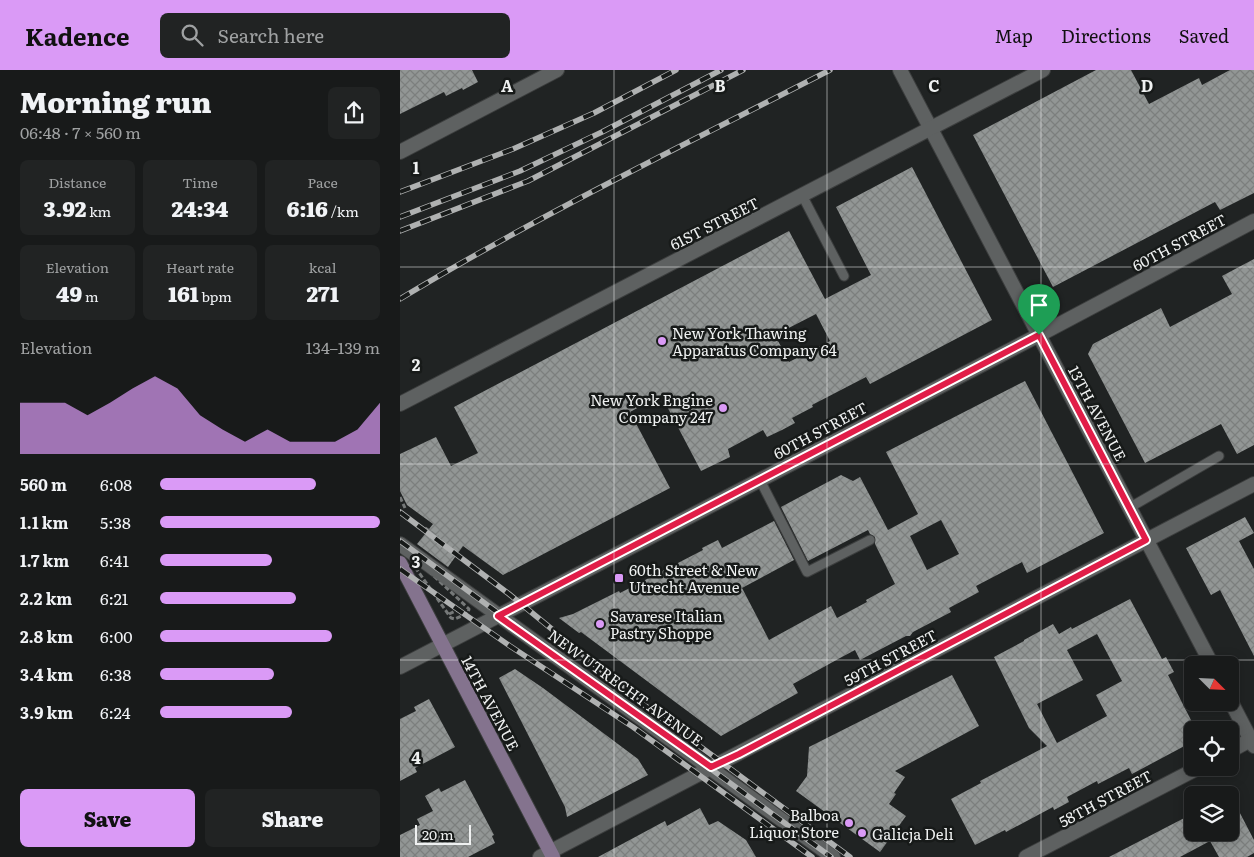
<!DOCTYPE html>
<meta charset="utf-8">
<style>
body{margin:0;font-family:Literata,serif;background:#212323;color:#f1f3f6;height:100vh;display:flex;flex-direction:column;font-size:19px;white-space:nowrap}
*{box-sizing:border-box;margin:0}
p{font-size:16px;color:#9fa1a2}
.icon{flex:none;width:28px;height:28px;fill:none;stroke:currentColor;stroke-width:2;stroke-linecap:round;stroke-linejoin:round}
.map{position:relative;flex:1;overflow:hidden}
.side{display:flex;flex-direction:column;background:#181a1a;width:400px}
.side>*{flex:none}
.needle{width:32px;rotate:114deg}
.fabs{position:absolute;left:784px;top:586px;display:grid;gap:10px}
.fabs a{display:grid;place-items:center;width:55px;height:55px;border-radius:8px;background:#181a1a;box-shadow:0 2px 12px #0003,0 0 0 1px #363839;font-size:25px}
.scale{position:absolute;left:15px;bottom:12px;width:56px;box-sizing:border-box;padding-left:5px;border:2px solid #eff1f1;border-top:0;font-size:14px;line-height:18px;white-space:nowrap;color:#eff1f1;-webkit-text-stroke:4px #171a19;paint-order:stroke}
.pin{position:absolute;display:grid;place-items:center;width:42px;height:42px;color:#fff;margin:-51px -21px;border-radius:50% 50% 50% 0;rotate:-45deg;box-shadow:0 0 5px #0007}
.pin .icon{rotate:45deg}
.round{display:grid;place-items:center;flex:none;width:52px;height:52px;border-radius:8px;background:#212323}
.summary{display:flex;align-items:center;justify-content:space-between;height:85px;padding:0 20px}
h1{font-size:28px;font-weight:800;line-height:38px}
.figures{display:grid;grid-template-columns:repeat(3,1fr);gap:8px;height:85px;padding:5px 20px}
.figures div{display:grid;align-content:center;border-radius:8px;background:#212323;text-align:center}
.figures b{font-size:21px;font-weight:800}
.figures small{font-size:14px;font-weight:400}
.figures p{font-size:14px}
.chart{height:140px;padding:10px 20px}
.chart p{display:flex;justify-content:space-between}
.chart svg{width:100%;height:90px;margin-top:5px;fill:#da9af6;opacity:.7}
.action{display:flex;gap:10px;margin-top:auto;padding:10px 20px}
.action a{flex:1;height:58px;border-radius:8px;background:#da9af6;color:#111;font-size:20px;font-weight:800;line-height:58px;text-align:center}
.action a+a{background:#212323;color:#f1f3f6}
ul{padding:0 20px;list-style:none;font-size:16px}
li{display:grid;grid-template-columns:80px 60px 1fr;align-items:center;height:38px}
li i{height:12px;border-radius:6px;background:#da9af6}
header{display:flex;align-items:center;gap:30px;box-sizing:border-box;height:70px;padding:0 25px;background:#da9af6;color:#111}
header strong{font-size:24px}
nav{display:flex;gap:28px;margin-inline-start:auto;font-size:18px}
.search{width:350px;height:45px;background:#212323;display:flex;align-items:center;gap:12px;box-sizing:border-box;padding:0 18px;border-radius:8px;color:#9fa1a2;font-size:19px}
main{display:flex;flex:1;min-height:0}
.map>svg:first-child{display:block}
.building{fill:url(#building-cross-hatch);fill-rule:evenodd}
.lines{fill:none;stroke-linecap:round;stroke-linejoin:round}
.service-casing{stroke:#3c3e3e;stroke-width:11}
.minor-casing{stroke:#3c3e3e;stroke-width:16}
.tertiary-casing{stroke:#3c3e3e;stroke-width:16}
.secondary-casing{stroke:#3c3e3e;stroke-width:16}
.path{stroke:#767979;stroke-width:3;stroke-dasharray:5 2.5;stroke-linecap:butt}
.service{stroke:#5e6161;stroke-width:9}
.minor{stroke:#5e6161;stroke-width:14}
.tertiary{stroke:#5e6161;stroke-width:14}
.secondary{stroke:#84738e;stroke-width:14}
.rail-casing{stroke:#afb1b1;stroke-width:5.5}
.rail{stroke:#171a19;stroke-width:4;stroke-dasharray:11;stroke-linecap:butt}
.route-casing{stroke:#fff;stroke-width:10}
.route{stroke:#e11d48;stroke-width:6}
.grid{fill:none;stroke:#eff1f1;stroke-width:1;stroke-opacity:0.55}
.poi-dot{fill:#da9af6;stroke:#171a19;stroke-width:2}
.labels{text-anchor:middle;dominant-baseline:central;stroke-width:5;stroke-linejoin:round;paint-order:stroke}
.street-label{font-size:15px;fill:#eff1f1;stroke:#171a19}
.poi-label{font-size:15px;fill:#eff1f1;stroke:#171a19;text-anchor:start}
.grid-label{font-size:16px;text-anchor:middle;font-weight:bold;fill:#eff1f1;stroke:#171a19;stroke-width:5;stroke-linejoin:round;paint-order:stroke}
</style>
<header>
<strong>Kadence</strong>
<div class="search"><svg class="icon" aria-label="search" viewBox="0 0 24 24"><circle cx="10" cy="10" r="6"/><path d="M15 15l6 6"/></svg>Search here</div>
<nav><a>Map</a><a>Directions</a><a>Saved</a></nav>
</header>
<main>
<section class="side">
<div class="summary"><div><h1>Morning run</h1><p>06:48 · 7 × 560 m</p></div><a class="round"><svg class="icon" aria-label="share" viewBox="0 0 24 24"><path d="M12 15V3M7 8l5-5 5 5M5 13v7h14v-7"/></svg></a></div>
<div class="figures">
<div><p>Distance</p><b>3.92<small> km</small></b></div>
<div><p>Time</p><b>24:34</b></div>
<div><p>Pace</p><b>6:16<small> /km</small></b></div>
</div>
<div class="figures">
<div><p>Elevation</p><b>49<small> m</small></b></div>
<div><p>Heart rate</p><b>161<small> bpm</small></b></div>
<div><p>kcal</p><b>271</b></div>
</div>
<div class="chart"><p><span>Elevation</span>134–139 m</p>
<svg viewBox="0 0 160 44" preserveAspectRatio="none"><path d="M0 44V19L10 19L20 19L30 25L40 19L50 12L60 6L70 12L80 25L90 32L100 38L110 32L120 38L130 38L140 38L150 32L160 19V44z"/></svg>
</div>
<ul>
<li><b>560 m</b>6:08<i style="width:71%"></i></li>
<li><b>1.1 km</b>5:38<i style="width:100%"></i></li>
<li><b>1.7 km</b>6:41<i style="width:51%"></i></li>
<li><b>2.2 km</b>6:21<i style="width:62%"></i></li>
<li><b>2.8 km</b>6:00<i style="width:78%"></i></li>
<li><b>3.4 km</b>6:38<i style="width:52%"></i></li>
<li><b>3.9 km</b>6:24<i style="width:60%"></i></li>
</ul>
<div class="action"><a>Save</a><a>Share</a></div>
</section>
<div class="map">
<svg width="854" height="787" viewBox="0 0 854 787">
<defs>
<pattern id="building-cross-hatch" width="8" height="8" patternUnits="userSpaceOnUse" patternTransform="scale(1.25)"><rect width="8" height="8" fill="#929695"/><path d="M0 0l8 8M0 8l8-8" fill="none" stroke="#7c7f7e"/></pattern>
</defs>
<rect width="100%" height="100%" fill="#202323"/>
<!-- building -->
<g class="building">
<path d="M0 0H72L78 12 63 20 62 18 46 26 44 22 0 44Z"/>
<path d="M696 0H731L749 34 799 8 802 15 830 0H854V123L820 140 815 132 653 217 573 65Z"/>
<path d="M512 97 592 250 470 314 466 307 412 335 413 337 392 348 395 353 382 360 367 367 363 360 328 379 330 387 301 401 261 325 230 342 270 418 103 505 63 476 48 497 17 474 33 454 7 435 0 421V384L36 367 51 396 78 383 54 337 389 161 425 229 471 205 436 137ZM416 244 430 271 389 292 375 265Z"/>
<path d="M854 189V375L837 384 821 354 745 393 688 284 693 274 761 238 770 257 832 224 822 206Z"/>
<path d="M625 311 704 463 627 503 622 492 576 516 579 522 549 538 551 542 513 562 510 566H506L460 590 455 580 440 588 393 614 398 623 321 666 181 562 179 563 159 548 173 544 219 521 220 523 303 480 302 478 318 470 322 478 374 451 394 490 342 518 369 570 431 536 437 548 467 532 466 530 495 514 475 474V467L470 464 468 460 408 491 381 437 441 405 453 411 460 407 488 460 518 444 486 382ZM541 450 559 484 527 500 510 466Z"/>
<path d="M845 447 854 463 839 471 854 499V586L820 520 811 525 786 478Z"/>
<path d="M730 529 762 589 766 587 774 602 768 605 792 652V672L732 704 729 698 698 714 697 711 667 727 669 732 654 740 653 737 606 762 605 760 575 775 551 729 581 713 580 711 647 676 629 658 594 587 624 571V570L653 554 659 564 671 557 672 559ZM697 564 722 611 696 625 707 646 657 673 637 634 683 610 667 580Z"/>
<path d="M115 599 143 618 238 689 248 705 167 747 165 737 99 608Z"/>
<path d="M552 605 579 656 495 701 505 707 494 723 496 724 489 734 506 746 480 782 396 721 407 706 409 677Z"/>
<path d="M29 629 55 677 15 698 17 702 0 711V649L16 641 14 637Z"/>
<path d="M65 710 94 765 92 766 95 773 68 787H0V765L20 755 17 749 33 741 25 726 39 718 41 722Z"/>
<path d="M830 724 854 770V783L847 787H819L810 771 780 787H709L792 744V762H830Z"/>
<path d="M300 738 309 755 318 751 346 770 356 787H198L265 751 267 756Z"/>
</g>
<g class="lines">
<defs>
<g id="service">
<path d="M402 125 444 206"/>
<path d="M360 410 407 502 470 470"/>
<path d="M729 438 819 386"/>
</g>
<g id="minor">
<path d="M500 0 812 595"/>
<path d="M0 82 157 0"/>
<path d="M0 334 643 0"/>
<path d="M0 597 639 265 854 151"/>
<path d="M830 630 854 676"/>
<path d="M830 681 854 668"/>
<path d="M140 787 854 414"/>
<path d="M626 787 798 698"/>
</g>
<path id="tertiary" d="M0 474 433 787"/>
<path id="secondary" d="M0 493 153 787"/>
</defs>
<!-- service casing -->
<use href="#service" class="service-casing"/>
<!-- minor casing -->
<use href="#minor" class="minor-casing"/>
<!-- tertiary casing -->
<use href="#tertiary" class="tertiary-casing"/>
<!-- secondary casing -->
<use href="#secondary" class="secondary-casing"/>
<!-- path -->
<g class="path">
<path d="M0 427 5 438"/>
<path d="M25 458 38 467"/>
<path d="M17 492 20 493 69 539 68 543 55 549 51 548 15 497V494Z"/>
<path d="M49 544 62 538"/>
</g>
<!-- service -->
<use href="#service" class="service"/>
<!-- minor -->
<use href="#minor" class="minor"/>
<!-- tertiary -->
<use href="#tertiary" class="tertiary"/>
<!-- secondary -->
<use href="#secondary" class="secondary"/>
<defs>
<g id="rail">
<path d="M0 122 113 79 194 43 276 0"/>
<path d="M0 147 120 101 202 62 321 0"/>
<path d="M0 161 128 111 343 0"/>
<path d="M0 229C139 145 286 74 430 0"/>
<path d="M0 442 109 524 248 638 450 787"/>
<path d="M0 471 431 787"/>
<path d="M0 499 110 576 233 657 412 787"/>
</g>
</defs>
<!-- rail casing -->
<use href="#rail" class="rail-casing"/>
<!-- rail -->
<use href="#rail" class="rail"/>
</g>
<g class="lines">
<defs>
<path id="route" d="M639 265 746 470 339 684 311 697 98 546Z"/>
</defs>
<!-- route casing -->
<use href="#route" class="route-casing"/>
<!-- route -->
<use href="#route" class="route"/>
</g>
<!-- grid -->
<path class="grid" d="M214 0V787M427 0V787M641 0V787M0 197H854M0 394H854M0 590H854"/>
<!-- markers -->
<g class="poi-dot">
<circle cx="262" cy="271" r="5"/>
<circle cx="323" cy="338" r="5"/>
<rect x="214" y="503" width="10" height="10" rx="2.5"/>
<circle cx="200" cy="554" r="5"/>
<circle cx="449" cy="753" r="5"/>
<circle cx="462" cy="763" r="5"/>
</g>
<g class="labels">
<!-- street labels -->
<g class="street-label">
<text transform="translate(314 153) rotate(-27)">61ST STREET</text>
<text transform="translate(779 172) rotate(-28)">60TH STREET</text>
<text transform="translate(698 343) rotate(62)">13TH AVENUE</text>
<text transform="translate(420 360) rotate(-28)">60TH STREET</text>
<text transform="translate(490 587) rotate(-28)">59TH STREET</text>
<text transform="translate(226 617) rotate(36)">NEW UTRECHT AVENUE</text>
<text transform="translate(91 633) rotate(62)">14TH AVENUE</text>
<text transform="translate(705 728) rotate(-28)">58TH STREET</text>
</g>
<!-- poi labels -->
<g class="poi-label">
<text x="272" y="262">New York Thawing<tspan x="272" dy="17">Apparatus Company 64</tspan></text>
<text x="313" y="329" text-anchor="end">New York Engine<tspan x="313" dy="17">Company 247</tspan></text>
<text x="229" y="499">60th Street &amp; New<tspan x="229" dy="17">Utrecht Avenue</tspan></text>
<text x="210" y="545">Savarese Italian<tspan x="210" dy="17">Pastry Shoppe</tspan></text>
<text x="439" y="744" text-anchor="end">Balboa<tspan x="439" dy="17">Liquor Store</tspan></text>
<text x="472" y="763">Galicja Deli</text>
</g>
</g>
<g class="grid-label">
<text x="107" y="22">A</text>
<text x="320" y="22">B</text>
<text x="534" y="22">C</text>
<text x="747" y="22">D</text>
<text x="16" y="104">1</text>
<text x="16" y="301">2</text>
<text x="16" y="498">3</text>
<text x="16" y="694">4</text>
</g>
</svg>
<div class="fabs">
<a><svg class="needle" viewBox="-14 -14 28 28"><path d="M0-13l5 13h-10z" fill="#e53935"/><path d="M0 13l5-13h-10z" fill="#9fa1a2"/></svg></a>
<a><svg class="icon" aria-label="locate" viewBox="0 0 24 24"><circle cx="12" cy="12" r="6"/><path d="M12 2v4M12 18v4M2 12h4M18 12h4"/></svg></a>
<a><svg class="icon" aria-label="layers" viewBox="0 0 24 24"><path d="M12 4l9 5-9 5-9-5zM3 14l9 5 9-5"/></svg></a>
</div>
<div class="scale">20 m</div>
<div class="pin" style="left:639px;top:265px;background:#1e9e55"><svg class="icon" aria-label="arrive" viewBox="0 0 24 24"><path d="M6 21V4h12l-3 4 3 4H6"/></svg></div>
</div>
</main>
